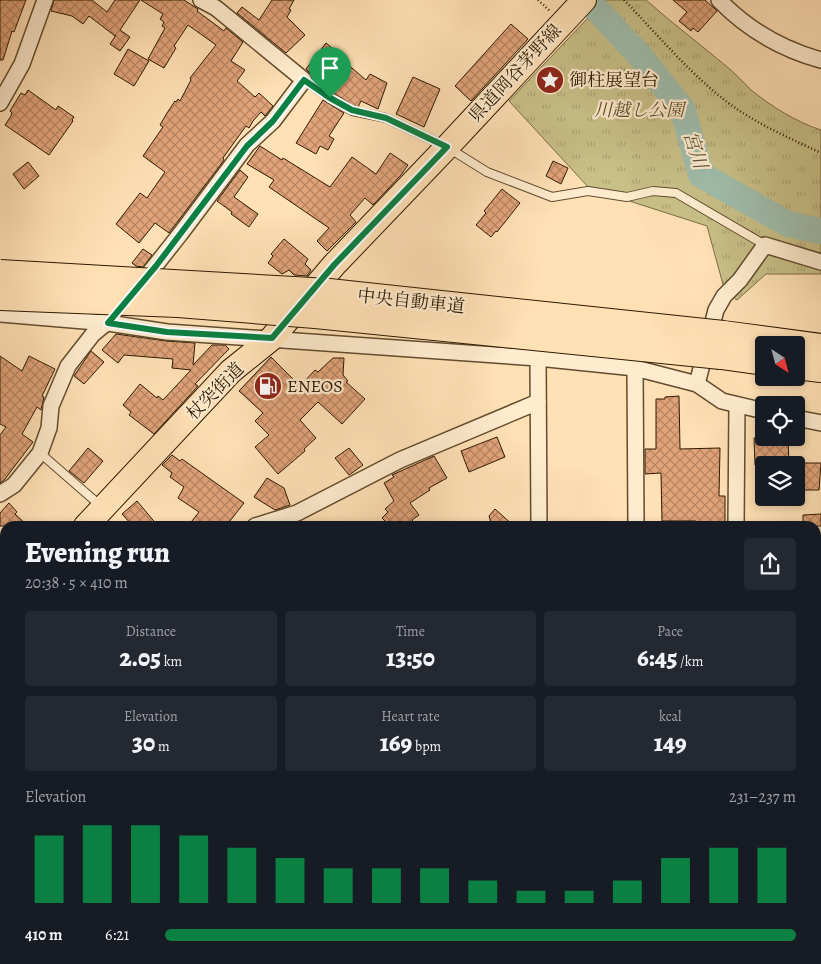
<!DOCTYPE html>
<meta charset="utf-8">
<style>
body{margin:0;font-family:Alegreya,"Noto Serif JP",serif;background:#242831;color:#f1f3f6;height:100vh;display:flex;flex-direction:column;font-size:19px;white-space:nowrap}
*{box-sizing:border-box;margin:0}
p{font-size:16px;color:#9ea1a6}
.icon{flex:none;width:28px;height:28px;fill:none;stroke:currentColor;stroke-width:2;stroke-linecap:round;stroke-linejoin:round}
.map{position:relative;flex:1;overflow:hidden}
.sheet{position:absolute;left:0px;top:521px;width:821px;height:444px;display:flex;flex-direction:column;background:#171b24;border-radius:15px 15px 0 0;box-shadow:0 2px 8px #0003}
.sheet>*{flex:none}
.needle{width:32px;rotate:144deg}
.fabs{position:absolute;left:755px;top:336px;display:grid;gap:10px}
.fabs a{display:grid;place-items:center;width:50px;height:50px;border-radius:5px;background:#171b24;box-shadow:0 2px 8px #0003;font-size:25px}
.pin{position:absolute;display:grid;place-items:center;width:42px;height:42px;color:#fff;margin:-51px -21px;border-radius:50% 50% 50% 0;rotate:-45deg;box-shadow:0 0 5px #0007}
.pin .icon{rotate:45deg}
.round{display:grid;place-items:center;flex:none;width:52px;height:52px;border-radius:5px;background:#242831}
.overview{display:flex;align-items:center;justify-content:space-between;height:85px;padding:0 25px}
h1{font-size:28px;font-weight:800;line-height:38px}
.metrics{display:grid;grid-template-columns:repeat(3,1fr);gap:8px;height:85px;padding:5px 25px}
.metrics div{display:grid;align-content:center;border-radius:5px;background:#242831;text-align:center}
.metrics b{font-size:25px;font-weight:800}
.metrics small{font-size:14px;font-weight:400}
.metrics p{font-size:14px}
.chart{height:140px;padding:10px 25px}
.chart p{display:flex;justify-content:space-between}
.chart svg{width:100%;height:90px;margin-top:5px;stroke:#0b8043;stroke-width:6}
ul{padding:0 25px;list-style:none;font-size:16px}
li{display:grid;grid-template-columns:80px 60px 1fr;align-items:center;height:38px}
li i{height:12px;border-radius:6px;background:#0b8043}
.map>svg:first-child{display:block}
.park{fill:url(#park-tufts);stroke:#7c6d44}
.water{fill:url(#water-ripples);stroke:#727c68}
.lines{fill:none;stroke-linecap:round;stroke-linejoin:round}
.river{stroke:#a0bead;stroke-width:26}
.building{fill:url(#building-cross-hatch);stroke:#2e1a00}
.service-casing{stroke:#624c2d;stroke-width:10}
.minor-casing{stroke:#624c2d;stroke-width:18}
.primary-casing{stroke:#2e1a00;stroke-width:26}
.trunk-casing{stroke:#2e1a00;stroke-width:28}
.motorway-casing{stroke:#2e1a00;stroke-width:30}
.path{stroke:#2e1a00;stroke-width:2.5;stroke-dasharray:1 2.5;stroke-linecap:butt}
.service{stroke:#ffeccf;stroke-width:8}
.minor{stroke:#ffeccf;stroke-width:15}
.primary{stroke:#ffe1b5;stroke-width:24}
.trunk{stroke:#ffe1b5;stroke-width:25}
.motorway{stroke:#ffe1b5;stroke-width:28}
.motorway-bridge-casing{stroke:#2e1a00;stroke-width:30;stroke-linecap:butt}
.motorway-bridge{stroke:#ffe1b5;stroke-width:28}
.route-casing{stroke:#fff;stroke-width:10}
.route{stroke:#0b8043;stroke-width:6}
.labels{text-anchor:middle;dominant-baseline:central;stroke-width:4.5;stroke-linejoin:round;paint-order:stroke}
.street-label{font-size:18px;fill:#2e1a00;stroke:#ffeccf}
.poi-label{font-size:18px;fill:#2e1a00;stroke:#ffeccf;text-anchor:start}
.park-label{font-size:18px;font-style:italic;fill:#5c4c29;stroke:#ffeccf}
.water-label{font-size:19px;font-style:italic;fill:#56533d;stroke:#ffeccf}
</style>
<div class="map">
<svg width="821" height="964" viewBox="0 0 821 964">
<defs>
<pattern id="park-tufts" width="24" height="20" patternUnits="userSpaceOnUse" patternTransform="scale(1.25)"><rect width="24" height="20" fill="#c9c088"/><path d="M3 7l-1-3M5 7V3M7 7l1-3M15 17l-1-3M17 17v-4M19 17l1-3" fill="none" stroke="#ada474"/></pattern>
<pattern id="water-ripples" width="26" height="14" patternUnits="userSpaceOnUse" patternTransform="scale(1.25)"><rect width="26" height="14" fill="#a0bead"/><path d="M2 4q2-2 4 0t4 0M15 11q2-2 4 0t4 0" fill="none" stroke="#8aa393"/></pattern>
<pattern id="building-cross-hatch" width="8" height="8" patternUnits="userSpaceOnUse" patternTransform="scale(1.25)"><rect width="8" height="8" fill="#e1a37a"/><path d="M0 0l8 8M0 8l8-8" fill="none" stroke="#b78462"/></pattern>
</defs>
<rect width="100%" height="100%" fill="#ffe1b5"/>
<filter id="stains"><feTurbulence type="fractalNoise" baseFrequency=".004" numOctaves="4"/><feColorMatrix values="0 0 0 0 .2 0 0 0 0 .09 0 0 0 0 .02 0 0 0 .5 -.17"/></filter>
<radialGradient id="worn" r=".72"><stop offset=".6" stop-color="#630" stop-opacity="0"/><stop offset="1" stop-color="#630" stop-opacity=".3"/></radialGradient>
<!-- park -->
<path class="park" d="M605 0H646C672 23 700 44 726 66 735 73 743 82 751 90 771 106 796 122 821 130V274H766L737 300 724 288 707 226 589 188 509 101Z"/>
<!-- water -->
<path class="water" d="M821 938V964H752L762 960H816V940Z"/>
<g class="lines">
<!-- river -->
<path class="river" d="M588 0 641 57 683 110 701 175 788 224 821 231"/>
</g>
<!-- building -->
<g class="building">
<path d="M0 0H26L14 32 12 31 3 60H0Z"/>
<path d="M54 0H92L107 12 115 0H140L120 30 130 37 120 51 110 44 116 35 115 36 89 16 83 24 72 16 51 11Z"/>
<path d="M141 0H184L198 9 197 11 224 31 226 28 243 42 231 61 245 70 237 81 255 97 259 93 273 106 265 116 261 112 253 121 249 128 246 126 223 158 224 160 169 233 155 223 139 243 116 224 140 193 147 198 165 172 143 156 163 127 160 125 167 113 175 101 176 102 178 99 180 101 191 80 190 78 216 45 188 25 174 46 176 48 164 68 148 59 165 28 162 26 164 22 160 19 163 14Z"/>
<path d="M272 0H294L289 9 291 10 287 17 305 35 286 53 237 13 242 7 259 20Z"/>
<path d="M673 0H705L717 11 698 32 693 28 691 31 679 21 687 12Z"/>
<path d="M511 24 528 39 471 101 455 86Z"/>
<path d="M326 43 348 61 346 63 366 80 370 74 387 83 378 109 361 101 358 107 354 106 324 87 306 69Z"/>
<path d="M128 49 149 61 134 86 114 74Z"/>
<path d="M551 73 559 82 549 90 542 82Z"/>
<path d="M413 77 440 89 424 127 396 114Z"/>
<path d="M28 90 56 110 58 106 74 117 72 120 73 121 49 155 5 125 11 116 12 113 10 111 21 93 25 95Z"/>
<path d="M323 100 344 113 329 136 334 139 328 150 320 146 316 154 296 143Z"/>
<path d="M260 146 282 160 283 158 330 187 352 157 376 174 390 153 408 165 401 175 373 205 365 198 350 215 356 222 327 251 317 241 329 228 269 187 274 180 247 164Z"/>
<path d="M553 161 568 168 561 184 546 176Z"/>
<path d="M28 162 39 176 24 189 13 174Z"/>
<path d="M240 170 248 177 234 197 258 214 249 227 231 214 232 212 217 201Z"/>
<path d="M502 189 520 203 497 232 496 231 491 237 476 225 486 213 484 211Z"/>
<path d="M284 239 308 259 305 264 311 270 307 276 294 275 289 270 282 274 268 263 273 256 271 254Z"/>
<path d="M143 249 152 255 143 267 136 266 132 263Z"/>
<path d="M116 334 166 341 195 343 193 365 212 345H225L229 349 195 384 198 386 154 434 129 415 131 412 123 405 140 384 157 398 158 396 163 400 191 370 172 368 173 359 124 355 118 363 102 350Z"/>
<path d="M91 351 104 362 84 384 74 376Z"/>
<path d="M0 356 22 371 29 356 55 369 42 396 44 397 41 410 37 407 22 434 33 442 5 479 0 483V435L6 427 0 424Z"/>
<path d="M271 357 300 386 315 370 318 372 333 358H344L343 375 348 381 346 382 365 399 342 424 318 402 300 420 316 438 304 449 305 451 278 474 255 447 269 435 255 421 263 413 239 391Z"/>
<path d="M679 396 680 449 720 448 719 496H725V526H696V521H662L661 473 645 474V449H656V399H665V397Z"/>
<path d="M497 437 505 457 469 472 461 451Z"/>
<path d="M754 438H788L789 465H755Z"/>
<path d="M88 448 103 461 84 483 69 471Z"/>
<path d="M349 448 363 465 349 475 335 458Z"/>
<path d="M172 455 180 461 182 459 244 503 226 526H188L199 512 178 498 184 487 170 477 172 473 162 465Z"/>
<path d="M434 456 447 478 429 488 430 490 410 503 419 515 412 520 418 526H390L382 518 388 512 385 509 394 501 384 483 394 477 392 475Z"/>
<path d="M796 463H821L819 490H802V482H796Z"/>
<path d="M267 478 284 488 290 505 275 510 254 497Z"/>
<path d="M137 501 158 526H133L122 514Z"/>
<path d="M9 503 17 512 15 514 28 526H0V513Z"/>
<path d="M495 509 514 526H492L489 516Z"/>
<path d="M821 514V526H803V515Z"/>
</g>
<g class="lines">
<defs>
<g id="service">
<path d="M304 80 330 98 352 111 386 118 447 147 487 172 552 197 588 191 627 197 653 191 676 193 765 245"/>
<path d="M40 453 102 507"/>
</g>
<g id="minor">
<path d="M719 0C748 30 781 49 821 60"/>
<path d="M0 103 22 64 45 0"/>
<path d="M140 285 181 233 247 145 273 121 304 80 216 8 201 0"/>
<path d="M0 314 108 323 167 332 538 358 635 368 697 384 722 401 764 411"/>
<path d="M538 358 539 526"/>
<path d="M635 368 636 526"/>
<path d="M697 384 716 310 724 296 740 280 765 245 821 262"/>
<path d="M796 418 821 423"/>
<path d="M0 494 14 485 40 453 49 428 51 406 68 366 93 334 110 320"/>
<path d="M255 526 297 513 400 460 538 402"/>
<path d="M736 526 737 405"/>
<path d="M0 632 5 630"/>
<path d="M816 647H821"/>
<path d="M816 889 821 887"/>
<path d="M816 917 821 915"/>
<path d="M421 960 424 964"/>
<path d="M558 960V964"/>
<path d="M619 964 629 960"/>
<path d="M695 964 705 960"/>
</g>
<g id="primary">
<path d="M86 526 231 371 272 338 334 265 447 147 584 0"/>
<path d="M0 616 5 611"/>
</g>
<g id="trunk">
<path d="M816 734H821"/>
<path d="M0 757H5"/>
<path d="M816 777H821"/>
<path d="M391 960 394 964"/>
</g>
<g id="motorway">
<path d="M723 335 821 348"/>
<path d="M721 355 764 361"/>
<path d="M796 365 821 368"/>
</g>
</defs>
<!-- service casing -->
<use href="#service" class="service-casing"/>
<!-- minor casing -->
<use href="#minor" class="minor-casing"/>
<!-- primary casing -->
<use href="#primary" class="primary-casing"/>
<!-- trunk casing -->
<use href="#trunk" class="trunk-casing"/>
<!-- motorway casing -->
<use href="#motorway" class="motorway-casing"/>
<!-- path -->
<g class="path">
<path d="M538 0 550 11"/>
<path d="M624 0C660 37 699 85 743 113 768 129 794 140 821 153"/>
</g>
<!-- service -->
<use href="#service" class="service"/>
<!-- minor -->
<use href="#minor" class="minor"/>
<!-- primary -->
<use href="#primary" class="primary"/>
<!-- trunk -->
<use href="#trunk" class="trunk"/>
<!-- motorway -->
<use href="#motorway" class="motorway"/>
<defs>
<g id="motorway-bridge">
<path d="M0 274 329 293 723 335"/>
<path d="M0 296 178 303 315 314 721 355"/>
</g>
</defs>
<!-- motorway-bridge casing -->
<use href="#motorway-bridge" class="motorway-bridge-casing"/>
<!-- motorway-bridge -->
<use href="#motorway-bridge" class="motorway-bridge"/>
</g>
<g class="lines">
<defs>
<path id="route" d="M304 80 330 98 352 110 386 118 447 147 334 265 272 338 167 332 108 323 156 266 247 146 273 121Z"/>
</defs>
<!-- route casing -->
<use href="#route" class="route-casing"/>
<!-- route -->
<use href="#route" class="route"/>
</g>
<!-- icons -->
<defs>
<symbol id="sight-disc" viewBox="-11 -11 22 22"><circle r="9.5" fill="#8f2418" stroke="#ffeccf"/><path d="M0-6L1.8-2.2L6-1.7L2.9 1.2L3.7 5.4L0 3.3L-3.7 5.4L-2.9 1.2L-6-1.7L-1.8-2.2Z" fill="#fff"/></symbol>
<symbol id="fuel-disc" viewBox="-11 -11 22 22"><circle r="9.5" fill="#8f2418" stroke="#ffeccf"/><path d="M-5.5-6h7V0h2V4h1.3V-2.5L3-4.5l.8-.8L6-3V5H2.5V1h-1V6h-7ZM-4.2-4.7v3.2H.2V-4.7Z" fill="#fff"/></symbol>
</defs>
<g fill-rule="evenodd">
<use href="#sight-disc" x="534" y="64" width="32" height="32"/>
<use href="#fuel-disc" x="252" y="370" width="32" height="32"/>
</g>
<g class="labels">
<!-- street labels -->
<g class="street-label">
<text transform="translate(515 73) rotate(-47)">県道岡谷茅野線</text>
<text transform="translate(411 301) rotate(6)">中央自動車道</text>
<text transform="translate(215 391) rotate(-45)">杖突街道</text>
</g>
<!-- poi labels -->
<g class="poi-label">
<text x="569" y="80">御柱展望台</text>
<text x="287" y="386">ENEOS</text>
</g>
<!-- park labels -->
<g class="park-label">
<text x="639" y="110">川越し公園</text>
</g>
<!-- water labels -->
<g class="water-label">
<text transform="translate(695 150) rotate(72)">宮川</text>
</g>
</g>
<rect width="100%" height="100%" filter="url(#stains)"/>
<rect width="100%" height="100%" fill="url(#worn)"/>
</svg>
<div class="fabs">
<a><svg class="needle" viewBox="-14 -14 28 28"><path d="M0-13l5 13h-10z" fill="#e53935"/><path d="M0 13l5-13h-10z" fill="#9ea1a6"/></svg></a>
<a><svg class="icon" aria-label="locate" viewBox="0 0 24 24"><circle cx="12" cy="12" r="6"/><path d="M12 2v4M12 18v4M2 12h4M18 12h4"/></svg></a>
<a><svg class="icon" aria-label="layers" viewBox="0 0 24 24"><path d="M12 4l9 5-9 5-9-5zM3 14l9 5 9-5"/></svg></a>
</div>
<div class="pin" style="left:330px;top:98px;background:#1e9e55"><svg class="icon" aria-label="arrive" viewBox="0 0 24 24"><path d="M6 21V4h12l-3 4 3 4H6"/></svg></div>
<section class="sheet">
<div class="overview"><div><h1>Evening run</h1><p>20:38 · 5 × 410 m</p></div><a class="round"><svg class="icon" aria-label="share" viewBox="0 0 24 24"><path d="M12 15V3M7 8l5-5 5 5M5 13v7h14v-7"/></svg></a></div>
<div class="metrics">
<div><p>Distance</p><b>2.05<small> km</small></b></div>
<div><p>Time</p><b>13:50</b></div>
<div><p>Pace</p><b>6:45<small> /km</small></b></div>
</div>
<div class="metrics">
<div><p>Elevation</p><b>30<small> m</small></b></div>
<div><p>Heart rate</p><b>169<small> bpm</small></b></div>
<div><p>kcal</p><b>149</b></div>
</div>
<div class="chart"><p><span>Elevation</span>231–237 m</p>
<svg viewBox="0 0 160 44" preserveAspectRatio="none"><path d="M5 44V11M15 44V6M25 44V6M35 44V11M45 44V17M55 44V22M65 44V27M75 44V27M85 44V27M95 44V33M105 44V38M115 44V38M125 44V33M135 44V22M145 44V17M155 44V17"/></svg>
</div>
<ul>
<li><b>410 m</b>6:21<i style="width:100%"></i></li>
</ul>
</section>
</div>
